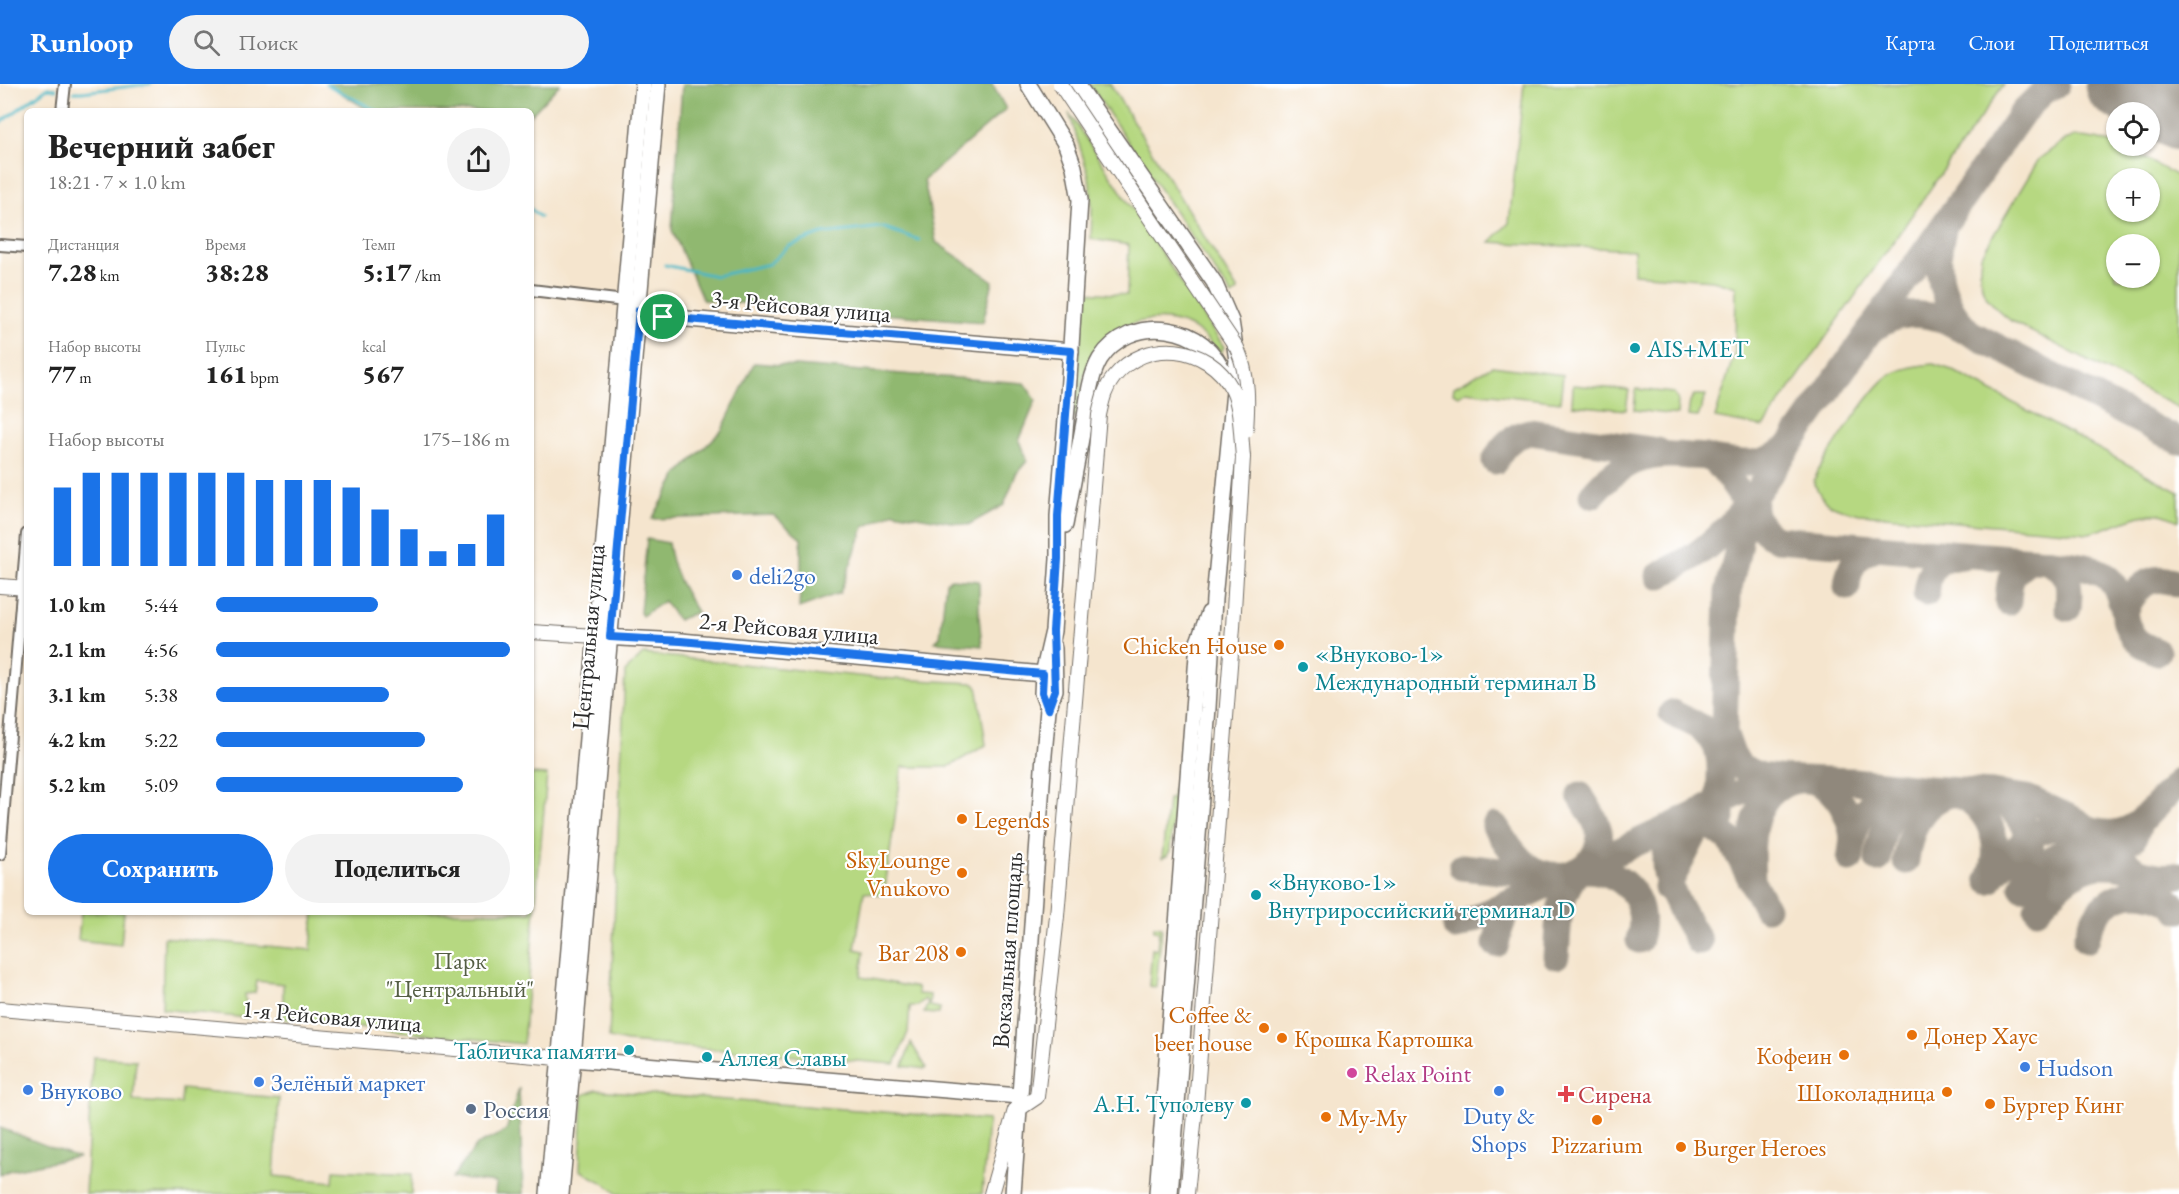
<!DOCTYPE html>
<html lang="ru">
<meta charset="utf-8">
<style>
body{margin:0;font-family:"EB Garamond",serif;background:#f2f2f2;color:#222;height:100vh;display:flex;flex-direction:column;font-size:22px;white-space:nowrap}
*{box-sizing:border-box;margin:0}
p{font-size:20px;color:#767676}
.icon{flex:none;width:33px;height:33px;fill:none;stroke:currentColor;stroke-width:2;stroke-linecap:round;stroke-linejoin:round}
.map{position:relative;flex:1;overflow:hidden}
.panel{position:absolute;left:24px;top:24px;width:510px;height:807px;display:flex;flex-direction:column;background:#fff;border-radius:9px;box-shadow:0 2px 4px #0004}
.panel>*{flex:none}
.buttons{position:absolute;left:2106px;top:18px;display:grid;gap:12px}
.buttons a{display:grid;place-items:center;width:54px;height:54px;border-radius:50%;background:#fff;box-shadow:0 2px 4px #0004;font-size:30px}
.pin{position:absolute;display:grid;place-items:center;width:51px;height:51px;color:#fff;margin:-26px;border:3px solid #fff;border-radius:50%;box-shadow:0 2px 6px #0007}
.round{display:grid;place-items:center;flex:none;width:63px;height:63px;border-radius:32px;background:#f2f2f2}
.headline{display:flex;align-items:center;justify-content:space-between;height:102px;padding:0 24px}
h1{font-size:33px;font-weight:800;line-height:45px}
.figures{display:grid;grid-template-columns:repeat(3,1fr);gap:9px;height:102px;padding:6px 24px}
.figures div{display:grid;align-content:center}
.figures b{font-size:26px;font-weight:800}
.figures small{font-size:16px;font-weight:400}
.figures p{font-size:16px}
.chart{height:168px;padding:12px 24px}
.chart p{display:flex;justify-content:space-between}
.chart svg{width:100%;height:108px;margin-top:6px;stroke:#1a73e8;stroke-width:6}
.cta{display:flex;gap:12px;margin-top:auto;padding:12px 24px}
.cta a{flex:1;height:69px;border-radius:36px;background:#1a73e8;color:#fff;font-size:24px;font-weight:800;line-height:69px;text-align:center}
.cta a+a{background:#f2f2f2;color:#222}
ul{padding:0 24px;list-style:none;font-size:20px}
li{display:grid;grid-template-columns:96px 72px 1fr;align-items:center;height:45px}
li i{height:15px;border-radius:8px;background:#1a73e8}
header{display:flex;align-items:center;gap:36px;box-sizing:border-box;height:84px;padding:0 30px;background:#1a73e8;color:#fff}
header strong{font-size:28px}
nav{display:flex;gap:33px;margin-inline-start:auto;font-size:21px}
.search{width:420px;height:54px;background:#f2f2f2;display:flex;align-items:center;gap:15px;box-sizing:border-box;padding:0 21px;border-radius:33px;color:#767676;font-size:22px}
.map>svg:first-child{display:block}
.green{fill:#b6d881;stroke:#708256;stroke-width:1.5;fill-rule:evenodd}
.forest{fill:#90b86f;stroke:#5e724d;stroke-width:1.5}
.lines{fill:none;stroke-linecap:round;stroke-linejoin:round}
.stream{stroke:#4ab7c4;stroke-width:3}
.taxiway{stroke:#90887c;stroke-width:27}
.runway{stroke:#90887c;stroke-width:69}
.minor-casing{stroke:#726c64;stroke-width:14}
.tertiary-casing{stroke:#726c64;stroke-width:16}
.secondary-casing{stroke:#726c64;stroke-width:18}
.minor{stroke:#fff;stroke-width:10}
.tertiary{stroke:#fff;stroke-width:14}
.secondary{stroke:#fff;stroke-width:15}
.tertiary-bridge-casing{stroke:#726c64;stroke-width:16;stroke-linecap:butt}
.tertiary-bridge{stroke:#fff;stroke-width:14}
.route-casing{stroke:#fff;stroke-width:12}
.route{stroke:#1a73e8;stroke-width:8}
.culture-dot{fill:#0f9aa8;stroke:#fff;stroke-width:2}
.shop-dot{fill:#3f7fe0;stroke:#fff;stroke-width:2}
.food-dot{fill:#e8710a;stroke:#fff;stroke-width:2}
.hotel-dot{fill:#d1479c;stroke:#fff;stroke-width:2}
.health-dot{fill:#e0444e;stroke:#fff;stroke-width:2}
.service-dot{fill:#5c6f8a;stroke:#fff;stroke-width:2}
.labels{text-anchor:middle;dominant-baseline:central;stroke-width:4.5;stroke-linejoin:round;paint-order:stroke}
.street-label{font-size:24px;fill:#2b2b2b;stroke:#fff}
.culture-label{font-size:24px;fill:#0d838f;stroke:#fff;text-anchor:start}
.shop-label{font-size:24px;fill:#366cbe;stroke:#fff;text-anchor:start}
.food-label{font-size:24px;fill:#c56008;stroke:#fff;text-anchor:end}
.park-label{font-size:24px;fill:#555f45;stroke:#fff}
.hotel-label{font-size:24px;fill:#b23c85;stroke:#fff;text-anchor:start}
.health-label{font-size:24px;fill:#be3a42;stroke:#fff;text-anchor:start}
.service-label{font-size:24px;fill:#4e5e75;stroke:#fff;text-anchor:start}
</style>
<header>
<strong>Runloop</strong>
<div class="search"><svg class="icon" aria-label="search" viewBox="0 0 24 24"><circle cx="10" cy="10" r="6"/><path d="M15 15l6 6"/></svg>Поиск</div>
<nav><a>Карта</a><a>Слои</a><a>Поделиться</a></nav>
</header>
<div class="map">
<svg width="2179" height="1110" viewBox="0 0 2179 1110">
<rect width="100%" height="100%" fill="#fff"/>
<filter id="ink" filterUnits="userSpaceOnUse"><feTurbulence type="fractalNoise" baseFrequency=".0167" numOctaves="2"/><feDisplacementMap in="SourceGraphic" scale="12" xChannelSelector="R" yChannelSelector="G"/><feConvolveMatrix kernelMatrix="1 2 1 2 8 2 1 2 1" color-interpolation-filters="sRGB"/></filter>
<filter id="wash" filterUnits="userSpaceOnUse"><feTurbulence type="fractalNoise" baseFrequency=".008" numOctaves="4" result="noise"/><feDisplacementMap in="SourceGraphic" scale="24" xChannelSelector="R" yChannelSelector="G"/><feGaussianBlur stdDeviation="1.35" result="paint"/><feColorMatrix in="noise" values="0 0 0 0 0 0 0 0 0 0 0 0 0 0 0 0 0 1.4 0 .05"/><feComposite in="paint" operator="in"/></filter>
<g filter="url(#wash)">
<rect width="100%" height="100%" fill="#f5e5ce"/>
<!-- green -->
<g class="green">
<path d="M1089 0H1110L1238 207 1232 212Z"/>
<path d="M1524 0H2004L1763 343 1715 334 1735 267 1736 203 1713 196 1634 190V166L1490 158 1509 139Z"/>
<path d="M1069 29 1224 263 1220 269C1214 263 1207 254 1200 249 1166 224 1111 235 1091 273 1082 290 1081 313 1077 332L1072 333 1086 208 1127 211 1129 161 1091 155 1092 123 1089 92Z"/>
<path d="M2074 53C2114 53 2145 75 2179 93V324L2011 237C1986 217 1976 205 1981 172L2039 75 2065 56ZM2116 94H2150V128H2116ZM2116 160H2150V194H2116Z"/>
<path d="M1933 280 1952 286 2179 408V437C2173 435 2166 431 2160 430 2142 427 2109 445 2089 449L1860 430C1837 425 1821 422 1814 397L1818 387C1833 365 1872 301 1892 290 1906 283 1918 282 1933 280Z"/>
<path d="M1492 282 1563 291 1560 318 1466 307 1459 312 1453 309 1454 303Z"/>
<path d="M1573 301 1629 306 1626 326 1572 321Z"/>
<path d="M1636 305 1673 309 1678 316 1677 331 1634 326Z"/>
<path d="M1694 311H1706L1698 333 1688 332 1690 317Z"/>
<path d="M643 570 878 594 973 599 977 601 986 661 948 683H902L884 811 864 808 855 865 864 867 861 893 917 904 918 910 930 911 929 922 940 924 939 930 924 929 928 919 925 915 917 922H910L908 948 895 980 627 958 609 954 625 588Z"/>
<path d="M531 690 547 691 523 960 283 935V900L257 897 255 909 245 910 247 934 162 925 164 853 311 866 314 828H531Z"/>
<path d="M1173 706 1175 707 1170 767 1167 772 1162 774 1168 715H1172Z"/>
<path d="M81 828H124L121 861 78 856Z"/>
<path d="M1154 842 1162 843 1156 903 1149 902 1152 865 1157 866 1159 847 1154 846Z"/>
<path d="M911 959 926 983 925 985 903 982Z"/>
<path d="M93 973 136 976 133 1017 181 1020 182 1005 279 1014 274 1092 333 1098 334 1086 412 1090 411 1110H85Z"/>
<path d="M596 1006 988 1036 982 1110H617L607 1101 580 1086 583 1011Z"/>
</g>
<!-- forest -->
<g class="forest">
<path d="M327 0H560L531 31V27H369Z"/>
<path d="M682 0H992L1006 25 924 96 936 158 993 197 983 238 703 216 672 146Z"/>
<path d="M754 279 1024 299 1036 316 1019 357 1027 377 1016 390 1004 421 968 441 894 428 864 443 840 509 799 524 801 490V454L773 431 652 435 678 390 722 346Z"/>
<path d="M647 455 668 459C672 486 682 504 697 528L678 536 664 517 642 532 640 528Z"/>
<path d="M951 495 979 497V533L982 562 935 558 940 553 946 498Z"/>
<path d="M519 1004 523 1110H495L496 1099 452 1094 477 1061 506 1047Z"/>
<path d="M0 1044C27 1053 51 1065 79 1073L11 1086 0 1090Z"/>
</g>
<g class="lines">
<!-- stream -->
<g class="stream">
<path d="M326 0 377 27"/>
<path d="M74 8H82L150 0"/>
<path d="M0 39 47 4 56 5"/>
<path d="M531 125 540 133"/>
<path d="M665 181 716 192 769 180 789 162 822 150 882 143 919 156"/>
</g>
<!-- taxiway -->
<g class="taxiway">
<path d="M2057 0 2045 6 2023 28 1750 418 1742 436 1738 465 1728 508 1724 648 1733 673 1741 683 1761 692 1776 694 1853 697 1929 705 1992 709 2027 714 2073 735 2088 745 2138 788 2179 826"/>
<path d="M2115 0 2123 2"/>
<path d="M1943 146C1933 182 1941 218 1967 246"/>
<path d="M1873 245C1896 228 1918 227 1945 236L2179 357"/>
<path d="M1711 375C1741 379 1759 385 1785 366"/>
<path d="M1495 377C1503 361 1512 352 1530 348L1658 367"/>
<path d="M1755 410C1750 431 1759 446 1777 455L2047 477C2092 485 2113 479 2125 530"/>
<path d="M1592 411C1620 378 1645 367 1689 372 1695 372 1706 372 1712 375 1722 381 1748 423 1756 435"/>
<path d="M2047 477C2071 489 2070 500 2068 524"/>
<path d="M1659 492C1668 486 1676 483 1684 478 1708 465 1730 442 1747 421"/>
<path d="M1847 503C1848 481 1858 470 1878 463"/>
<path d="M1926 509C1929 483 1935 475 1962 472"/>
<path d="M2008 518C2009 495 2010 489 2029 476"/>
<path d="M2157 568C2150 564 2141 561 2136 556 2131 551 2124 537 2125 530 2127 518 2140 500 2151 497 2160 493 2170 497 2179 500"/>
<path d="M1672 629 1701 643 1722 667"/>
<path d="M1712 654C1728 682 1714 704 1722 734"/>
<path d="M1951 708C1989 719 2005 760 1989 796"/>
<path d="M1992 709C2030 734 2040 761 2022 803"/>
<path d="M1580 711C1597 739 1611 754 1586 782"/>
<path d="M1495 742C1515 771 1527 795 1567 791"/>
<path d="M2133 755 2140 738 2179 698"/>
<path d="M1850 775C1852 765 1852 755 1855 746 1862 723 1882 707 1905 704"/>
<path d="M1878 775C1882 740 1891 720 1925 706"/>
<path d="M1906 777C1910 743 1922 714 1960 708"/>
<path d="M1462 783 1539 791"/>
<path d="M1752 796C1751 775 1750 747 1759 727 1763 716 1773 707 1783 701 1821 681 1850 721 1853 755"/>
<path d="M1989 796C2003 780 2019 757 2039 748 2080 729 2101 767 2140 738"/>
<path d="M2023 803C2057 769 2065 754 2116 769"/>
<path d="M1667 804 1708 724"/>
<path d="M2037 825C2067 793 2087 770 2133 786 2148 791 2164 795 2179 791"/>
<path d="M1456 843 1662 747 1760 699 1776 694"/>
<path d="M2086 856C2097 814 2129 798 2169 817"/>
<path d="M1699 858C1677 817 1644 777 1683 736 1702 739 1717 743 1731 757L1766 824"/>
<path d="M1496 860C1500 840 1505 827 1521 814"/>
<path d="M1556 872C1559 839 1556 813 1579 786 1621 784 1651 813 1639 856"/>
</g>
<!-- runway -->
<path class="runway" d="M2119 0 2179 32"/>
</g>
</g>
<g filter="url(#ink)">
<g class="lines">
<defs>
<g id="minor">
<path d="M62 27 65 0"/>
<path d="M0 161 27 163"/>
<path d="M531 206 625 217"/>
<path d="M0 770 27 450"/>
</g>
<g id="tertiary">
<path d="M0 502 27 504"/>
<path d="M531 548 596 552"/>
<path d="M0 925 569 975"/>
<path d="M1019 1025 1037 1013 1057 832"/>
<path d="M991 1110 1015 1026"/>
<path d="M1187 1110 1196 1021 1233 543 1243 373"/>
</g>
<g id="secondary">
<path d="M1028 0 1066 61 1074 83 1080 116 1068 311 1058 432V475L1053 547 1043 590 1042 609 1048 625"/>
<path d="M1077 0 1214 198 1231 237 1237 276 1214 515 1208 624 1170 1110"/>
<path d="M631 221 639 226 663 233 1071 267"/>
<path d="M1065 441C1072 405 1078 369 1085 333 1088 314 1090 292 1100 275 1114 253 1141 242 1167 246 1197 250 1216 268 1227 295"/>
<path d="M601 553 681 557 1043 590"/>
<path d="M573 975 1019 1012"/>
<path d="M548 1110 643 0"/>
<path d="M561 1110 658 0"/>
<path d="M1013 1110 1044 671 1048 625 1055 606 1054 564"/>
<path d="M1157 1110 1198 558 1209 529"/>
</g>
</defs>
<!-- minor casing -->
<use href="#minor" class="minor-casing"/>
<!-- tertiary casing -->
<use href="#tertiary" class="tertiary-casing"/>
<!-- secondary casing -->
<use href="#secondary" class="secondary-casing"/>
<!-- minor -->
<use href="#minor" class="minor"/>
<!-- tertiary -->
<use href="#tertiary" class="tertiary"/>
<!-- secondary -->
<use href="#secondary" class="secondary"/>
<defs>
<g id="tertiary-bridge">
<path d="M1060 0 1237 264C1249 292 1248 318 1246 347"/>
<path d="M1057 832 1099 331C1102 318 1104 305 1114 293 1146 253 1208 260 1232 305 1241 322 1241 353 1243 373"/>
</g>
</defs>
<!-- tertiary-bridge casing -->
<use href="#tertiary-bridge" class="tertiary-bridge-casing"/>
<!-- tertiary-bridge -->
<use href="#tertiary-bridge" class="tertiary-bridge"/>
</g>
</g>
<g class="lines" filter="url(#ink)">
<defs>
<path id="route" d="M639 226 663 233 1071 267 1058 432V475L1053 547 1055 606 1048 625 1042 609 1043 590 681 557 610 553Z"/>
</defs>
<!-- route casing -->
<use href="#route" class="route-casing"/>
<!-- route -->
<use href="#route" class="route"/>
</g>
<!-- markers -->
<g class="culture-dot">
<circle cx="1635" cy="264" r="6"/>
<circle cx="1303" cy="583" r="6"/>
<circle cx="1256" cy="811" r="6"/>
<circle cx="629" cy="966" r="6"/>
<circle cx="707" cy="973" r="6"/>
<circle cx="1246" cy="1019" r="6"/>
</g>
<g class="shop-dot">
<circle cx="737" cy="491" r="6"/>
<circle cx="2025" cy="983" r="6"/>
<circle cx="259" cy="998" r="6"/>
<circle cx="28" cy="1006" r="6"/>
<circle cx="1499" cy="1007" r="6"/>
</g>
<g class="food-dot">
<circle cx="1279" cy="561" r="6"/>
<circle cx="962" cy="735" r="6"/>
<circle cx="962" cy="789" r="6"/>
<circle cx="961" cy="868" r="6"/>
<circle cx="1264" cy="944" r="6"/>
<circle cx="1912" cy="951" r="6"/>
<circle cx="1282" cy="954" r="6"/>
<circle cx="1844" cy="971" r="6"/>
<circle cx="1947" cy="1008" r="6"/>
<circle cx="1990" cy="1020" r="6"/>
<circle cx="1326" cy="1033" r="6"/>
<circle cx="1597" cy="1036" r="6"/>
<circle cx="1681" cy="1063" r="6"/>
</g>
<circle class="hotel-dot" cx="1352" cy="989" r="6"/>
<path class="health-dot" d="M1563 1001h6v6h6v6h-6v6h-6v-6h-6v-6h6z"/>
<circle class="service-dot" cx="471" cy="1025" r="6"/>
<g class="labels">
<!-- street labels -->
<g class="street-label">
<text transform="translate(801 222) rotate(5)">3-я Рейсовая улица</text>
<text transform="translate(789 544) rotate(5)">2-я Рейсовая улица</text>
<text transform="translate(588 553) rotate(-85)">Центральная улица</text>
<text transform="translate(1007 866) rotate(-86)">Вокзальная площадь</text>
<text transform="translate(332 932) rotate(5)">1-я Рейсовая улица</text>
</g>
<!-- culture labels -->
<g class="culture-label">
<text x="1647" y="264">AIS+MET</text>
<text x="1315" y="569">«Внуково-1»<tspan x="1315" dy="28">Международный терминал B</tspan></text>
<text x="1268" y="797">«Внуково-1»<tspan x="1268" dy="28">Внутрироссийский терминал D</tspan></text>
<text x="617" y="966" text-anchor="end">Табличка памяти</text>
<text x="719" y="973">Аллея Славы</text>
<text x="1234" y="1019" text-anchor="end">А.Н. Туполеву</text>
</g>
<!-- shop labels -->
<g class="shop-label">
<text x="749" y="491">deli2go</text>
<text x="2037" y="983">Hudson</text>
<text x="271" y="998">Зелёный маркет</text>
<text x="40" y="1006">Внуково</text>
<text x="1499" y="1031" text-anchor="middle">Duty &amp;<tspan x="1499" dy="28">Shops</tspan></text>
</g>
<!-- food labels -->
<g class="food-label">
<text x="1267" y="561">Chicken House</text>
<text x="974" y="735" text-anchor="start">Legends</text>
<text x="950" y="775">SkyLounge<tspan x="950" dy="28">Vnukovo</tspan></text>
<text x="949" y="868">Bar 208</text>
<text x="1252" y="930">Coffee &amp;<tspan x="1252" dy="28">beer house</tspan></text>
<text x="1924" y="951" text-anchor="start">Донер Хаус</text>
<text x="1294" y="954" text-anchor="start">Крошка Картошка</text>
<text x="1832" y="971">Кофеин</text>
<text x="1935" y="1008">Шоколадница</text>
<text x="2002" y="1020" text-anchor="start">Бургер Кинг</text>
<text x="1338" y="1033" text-anchor="start">Му-Му</text>
<text x="1597" y="1060" text-anchor="middle">Pizzarium</text>
<text x="1693" y="1063" text-anchor="start">Burger Heroes</text>
</g>
<!-- park labels -->
<g class="park-label">
<text x="460" y="876">Парк<tspan x="460" dy="28">"Центральный"</tspan></text>
</g>
<!-- hotel labels -->
<g class="hotel-label">
<text x="1364" y="989">Relax Point</text>
</g>
<!-- health labels -->
<g class="health-label">
<text x="1578" y="1010">Сирена</text>
</g>
<!-- service labels -->
<g class="service-label">
<text x="483" y="1025">Россия</text>
</g>
</g>
</svg>
<div class="buttons">
<a><svg class="icon" aria-label="locate" viewBox="0 0 24 24"><circle cx="12" cy="12" r="6"/><path d="M12 2v4M12 18v4M2 12h4M18 12h4"/></svg></a>
<a>+</a>
<a>−</a>
</div>
<div class="pin" style="left:663px;top:233px;background:#1e9e55"><svg class="icon" aria-label="arrive" viewBox="0 0 24 24"><path d="M6 21V4h12l-3 4 3 4H6"/></svg></div>
<section class="panel">
<div class="headline"><div><h1>Вечерний забег</h1><p>18:21 · 7 × 1.0 km</p></div><a class="round"><svg class="icon" aria-label="share" viewBox="0 0 24 24"><path d="M12 15V3M7 8l5-5 5 5M5 13v7h14v-7"/></svg></a></div>
<div class="figures">
<div><p>Дистанция</p><b>7.28<small> km</small></b></div>
<div><p>Время</p><b>38:28</b></div>
<div><p>Темп</p><b>5:17<small> /km</small></b></div>
</div>
<div class="figures">
<div><p>Набор высоты</p><b>77<small> m</small></b></div>
<div><p>Пульс</p><b>161<small> bpm</small></b></div>
<div><p>kcal</p><b>567</b></div>
</div>
<div class="chart"><p><span>Набор высоты</span>175–186 m</p>
<svg viewBox="0 0 160 44" preserveAspectRatio="none"><path d="M5 44V12M15 44V6M25 44V6M35 44V6M45 44V6M55 44V6M65 44V6M75 44V9M85 44V9M95 44V9M105 44V12M115 44V21M125 44V29M135 44V38M145 44V35M155 44V23"/></svg>
</div>
<ul>
<li><b>1.0 km</b>5:44<i style="width:55%"></i></li>
<li><b>2.1 km</b>4:56<i style="width:100%"></i></li>
<li><b>3.1 km</b>5:38<i style="width:59%"></i></li>
<li><b>4.2 km</b>5:22<i style="width:71%"></i></li>
<li><b>5.2 km</b>5:09<i style="width:84%"></i></li>
</ul>
<div class="cta"><a>Сохранить</a><a>Поделиться</a></div>
</section>
</div>
